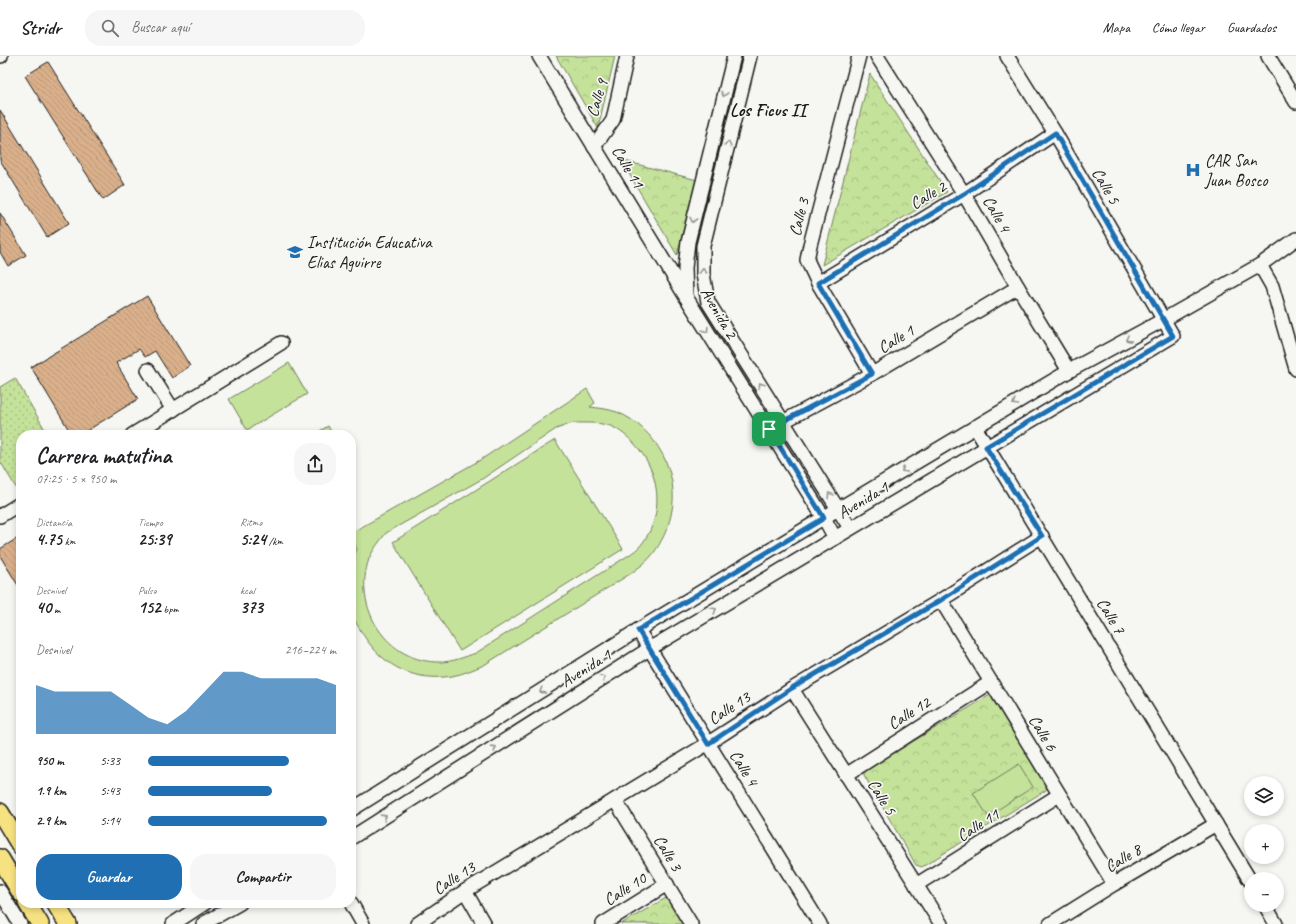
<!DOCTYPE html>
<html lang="es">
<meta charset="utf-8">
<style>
body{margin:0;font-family:Caveat,sans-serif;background:#f6f6f6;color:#202124;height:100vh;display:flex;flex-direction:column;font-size:15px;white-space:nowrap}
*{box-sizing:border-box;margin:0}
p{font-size:13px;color:#757577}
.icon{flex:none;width:22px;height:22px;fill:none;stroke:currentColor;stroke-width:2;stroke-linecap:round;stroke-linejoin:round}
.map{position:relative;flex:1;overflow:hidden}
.drawer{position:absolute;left:16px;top:374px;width:340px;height:478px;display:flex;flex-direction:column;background:#fff;border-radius:16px;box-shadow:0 2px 6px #0003}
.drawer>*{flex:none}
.fabs{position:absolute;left:1244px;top:720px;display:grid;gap:8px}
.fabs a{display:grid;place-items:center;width:40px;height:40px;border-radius:50%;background:#fff;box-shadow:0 2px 6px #0003;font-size:20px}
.pin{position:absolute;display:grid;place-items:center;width:34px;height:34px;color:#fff;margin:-17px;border-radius:8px;box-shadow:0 2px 6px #0006}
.round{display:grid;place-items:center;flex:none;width:42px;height:42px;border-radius:16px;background:#f6f6f6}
.headline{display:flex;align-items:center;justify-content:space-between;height:68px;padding:0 20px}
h1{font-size:22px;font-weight:600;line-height:30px}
.metrics{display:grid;grid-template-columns:repeat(3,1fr);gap:6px;height:68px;padding:4px 20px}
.metrics div{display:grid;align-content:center}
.metrics b{font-size:17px;font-weight:600}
.metrics small{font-size:11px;font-weight:400}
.metrics p{font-size:11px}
.chart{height:112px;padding:8px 20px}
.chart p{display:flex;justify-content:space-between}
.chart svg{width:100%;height:72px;margin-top:4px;fill:#1f6fb2;opacity:.7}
.primary-button{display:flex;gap:8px;margin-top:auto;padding:8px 20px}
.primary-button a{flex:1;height:46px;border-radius:16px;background:#1f6fb2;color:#fff;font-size:16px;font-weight:600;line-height:46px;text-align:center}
.primary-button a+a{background:#f6f6f6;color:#202124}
ul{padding:0 20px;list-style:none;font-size:13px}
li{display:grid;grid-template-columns:64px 48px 1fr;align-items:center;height:30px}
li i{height:10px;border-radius:5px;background:#1f6fb2}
header{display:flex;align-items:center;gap:24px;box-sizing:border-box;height:56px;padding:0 20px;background:#fff;border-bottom:1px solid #e0e0e0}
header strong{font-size:19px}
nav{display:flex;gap:22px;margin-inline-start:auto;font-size:14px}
.search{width:280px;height:36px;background:#f6f6f6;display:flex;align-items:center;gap:10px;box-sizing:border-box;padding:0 14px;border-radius:16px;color:#757577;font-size:15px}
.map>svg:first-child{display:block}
.grass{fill:url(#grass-dots);stroke:#707f5b}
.park{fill:url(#park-crowns);stroke:#707f5b}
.pitch{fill:#c4e29a;stroke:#707f5b;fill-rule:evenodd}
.building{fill:url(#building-back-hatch);stroke:#1c1c1c}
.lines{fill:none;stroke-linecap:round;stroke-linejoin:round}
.minor-casing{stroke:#1c1c1c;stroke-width:16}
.major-casing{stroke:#1c1c1c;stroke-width:20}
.minor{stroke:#f6f6f2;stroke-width:13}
.major{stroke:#f6e281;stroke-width:17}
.oneway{stroke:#949492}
.route-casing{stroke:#fff;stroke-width:8}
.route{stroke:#1f6fb2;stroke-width:5}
.labels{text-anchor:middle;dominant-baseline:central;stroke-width:3.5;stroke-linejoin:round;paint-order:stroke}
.street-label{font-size:17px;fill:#1c1c1c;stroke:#f6f6f2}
.poi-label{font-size:17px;fill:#1c1c1c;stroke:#f6f6f2;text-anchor:start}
.neighbourhood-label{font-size:18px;font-weight:bold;fill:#1c1c1c;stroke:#f6f6f2}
</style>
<header>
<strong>Stridr</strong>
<div class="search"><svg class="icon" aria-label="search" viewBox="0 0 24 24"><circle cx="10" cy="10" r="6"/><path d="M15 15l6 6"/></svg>Buscar aquí</div>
<nav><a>Mapa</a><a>Cómo llegar</a><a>Guardados</a></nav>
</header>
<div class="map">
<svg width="1296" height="868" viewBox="0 0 1296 868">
<defs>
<pattern id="grass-dots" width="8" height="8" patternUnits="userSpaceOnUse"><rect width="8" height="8" fill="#c4e29a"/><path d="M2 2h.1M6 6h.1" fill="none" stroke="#a8c184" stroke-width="1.8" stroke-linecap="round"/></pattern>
<pattern id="park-crowns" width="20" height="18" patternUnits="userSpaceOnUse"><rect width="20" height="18" fill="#c4e29a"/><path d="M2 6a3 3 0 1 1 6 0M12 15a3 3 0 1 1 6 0" fill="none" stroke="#a8c184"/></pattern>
<pattern id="building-back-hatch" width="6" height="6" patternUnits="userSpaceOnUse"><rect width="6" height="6" fill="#dab08b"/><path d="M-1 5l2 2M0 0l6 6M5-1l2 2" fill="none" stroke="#ba9777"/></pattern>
</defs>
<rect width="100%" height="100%" fill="#f6f6f2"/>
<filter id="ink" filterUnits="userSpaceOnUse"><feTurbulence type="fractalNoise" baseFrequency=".025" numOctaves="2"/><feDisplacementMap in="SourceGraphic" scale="8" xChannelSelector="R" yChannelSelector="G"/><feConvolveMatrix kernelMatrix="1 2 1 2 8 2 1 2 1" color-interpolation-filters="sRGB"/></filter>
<g filter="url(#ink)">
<!-- grass -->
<path class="grass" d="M15 322 48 379H21V440L0 405V331Z"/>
<!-- park -->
<g class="park">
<path d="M556 0H615L598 72Z"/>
<path d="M870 18 947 136 822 209Z"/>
<path d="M621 104 697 124 677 199Z"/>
<path d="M990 639 996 641 1047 729 1046 734 922 811 916 809 864 719V715Z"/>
<path d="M666 842 671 844 686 868H621Z"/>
</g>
<!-- pitch -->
<g class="pitch">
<path d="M289 307 307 338 247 374 229 343Z"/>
<path d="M587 333 595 347 590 351C599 352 608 353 617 356 656 372 681 418 671 459 668 473 661 487 653 498 647 506 638 512 630 518L484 609C474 613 463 618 452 620 415 626 384 611 364 580 359 572 354 564 351 555 350 549 351 541 351 534 351 518 350 508 357 493L351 481V477L482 403ZM573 367C585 367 602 366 613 371 655 394 672 450 641 489 638 493 633 496 629 499L476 597C464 601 453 606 440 606 387 607 352 551 369 503 373 493 380 485 386 477L482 423 556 373Z"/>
<path d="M328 370 333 379H313Z"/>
<path d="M555 384 623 493 460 595 393 486Z"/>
<path d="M1019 708 1033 731 988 760 973 737Z"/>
</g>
<!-- building -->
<g class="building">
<path d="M48 6 125 129 103 144 25 20Z"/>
<path d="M0 54 69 167 47 181 0 104Z"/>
<path d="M0 157 26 199 8 210 0 196Z"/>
<path d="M147 240 190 310 172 322 155 295 145 301 139 293 116 307 138 343 80 379H72L31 311Z"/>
<path d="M21 480V534L0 500V493Z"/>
</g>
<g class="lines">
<defs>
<g id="minor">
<path d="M0 0H1"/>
<path d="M539 0 686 241 824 462 835 482"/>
<path d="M750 0 703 190V218L708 246 850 472"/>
<path d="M859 0 810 189 807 204 818 227 872 318"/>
<path d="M877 0 964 138 1018 231 1069 315"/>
<path d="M1268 0 1296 46"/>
<path d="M594 91 613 64 627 0"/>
<path d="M1260 209 1272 230 1296 313"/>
<path d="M818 227 964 138 1055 77"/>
<path d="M686 241 685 212 688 186 734 0"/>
<path d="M148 314 173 354"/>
<path d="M777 369 872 318 1018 231"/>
<path d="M975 371 1251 826"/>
<path d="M132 379 281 287"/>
<path d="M0 460 21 447"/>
<path d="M941 544 1114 828"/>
<path d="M638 574 820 868"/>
<path d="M792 633 941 868"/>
<path d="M846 719 991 626"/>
<path d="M615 744 691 868"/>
<path d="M351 754 638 574 838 453 1069 315 1163 264 1260 209 1296 183"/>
<path d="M351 782 649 593 1173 280 1055 77 1007 0"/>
<path d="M916 829 1059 739"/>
<path d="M0 835 20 868"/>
<path d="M465 835 484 868"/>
<path d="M351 847 363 868"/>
<path d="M1265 849 1276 868"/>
<path d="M173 868 205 847"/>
<path d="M203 868 240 847"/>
<path d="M417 868 465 835 707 688 792 633 941 544 1042 480"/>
<path d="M603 868 667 828"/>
<path d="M1050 868 1114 828 1216 768"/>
</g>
<g id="major">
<path d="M0 756 21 791"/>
<path d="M0 802 21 837"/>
<path d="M27 847 40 868"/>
<path d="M55 847 68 868"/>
</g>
</defs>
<!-- minor casing -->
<use href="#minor" class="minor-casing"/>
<!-- major casing -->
<use href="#major" class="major-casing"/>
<!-- minor -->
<use href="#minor" class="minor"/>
<!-- major -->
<use href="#major" class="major"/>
</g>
<!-- one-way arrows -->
<defs><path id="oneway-chevron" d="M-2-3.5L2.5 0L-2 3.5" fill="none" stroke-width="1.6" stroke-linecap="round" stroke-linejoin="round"/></defs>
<g class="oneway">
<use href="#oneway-chevron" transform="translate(724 38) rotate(104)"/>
<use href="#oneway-chevron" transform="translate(728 88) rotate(-76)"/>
<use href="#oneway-chevron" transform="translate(693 164) rotate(104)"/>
<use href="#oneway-chevron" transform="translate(703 215) rotate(-92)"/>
<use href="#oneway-chevron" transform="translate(706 274) rotate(58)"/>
<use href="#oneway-chevron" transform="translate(1128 283) rotate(152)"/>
<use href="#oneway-chevron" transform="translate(761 329) rotate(-122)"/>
<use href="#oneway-chevron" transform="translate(1015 347) rotate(149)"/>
<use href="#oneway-chevron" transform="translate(904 414) rotate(149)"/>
<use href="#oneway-chevron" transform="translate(830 439) rotate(-122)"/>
<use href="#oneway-chevron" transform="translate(714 554) rotate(-31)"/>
<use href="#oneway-chevron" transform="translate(603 622) rotate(-32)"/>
<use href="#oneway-chevron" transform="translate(542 635) rotate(148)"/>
<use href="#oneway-chevron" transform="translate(494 692) rotate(-32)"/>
<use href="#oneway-chevron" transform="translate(384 761) rotate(-32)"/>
</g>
</g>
<g class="lines" filter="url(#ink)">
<defs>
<path id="route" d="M1055 77 1173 280 986 391 1042 480 941 544 792 632 708 688 638 574 824 462 769 373 872 318 818 227 964 138Z"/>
</defs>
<!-- route casing -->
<use href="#route" class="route-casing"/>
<!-- route -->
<use href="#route" class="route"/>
</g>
<!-- icons -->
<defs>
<symbol id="hospital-bare" viewBox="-9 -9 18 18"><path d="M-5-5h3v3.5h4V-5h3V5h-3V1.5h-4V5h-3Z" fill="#1f6fb2" stroke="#f6f6f2" stroke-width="2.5" paint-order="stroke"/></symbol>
<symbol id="school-bare" viewBox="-9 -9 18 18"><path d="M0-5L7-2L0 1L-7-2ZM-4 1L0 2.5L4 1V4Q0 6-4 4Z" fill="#1f6fb2" stroke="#f6f6f2" stroke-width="2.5" paint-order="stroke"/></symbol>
</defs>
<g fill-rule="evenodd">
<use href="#hospital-bare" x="1182" y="103" width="22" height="22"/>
<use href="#school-bare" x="284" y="185" width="22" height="22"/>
</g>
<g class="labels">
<!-- street labels -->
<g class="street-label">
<text transform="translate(597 42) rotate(-73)">Calle 9</text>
<text transform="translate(628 111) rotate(59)">Calle 11</text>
<text transform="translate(1106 130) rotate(60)">Calle 5</text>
<text transform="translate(928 139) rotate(-31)">Calle 2</text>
<text transform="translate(997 158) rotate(60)">Calle 4</text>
<text transform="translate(799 161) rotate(-76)">Calle 3</text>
<text transform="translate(719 257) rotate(60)">Avenida 2</text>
<text transform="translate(896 283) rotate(-31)">Calle 1</text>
<text transform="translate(863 444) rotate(-31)">Avenida 1</text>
<text transform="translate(1111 560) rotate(59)">Calle 7</text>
<text transform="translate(586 612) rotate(-32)">Avenida 1</text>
<text transform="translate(729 652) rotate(-33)">Calle 13</text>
<text transform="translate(909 657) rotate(-32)">Calle 12</text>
<text transform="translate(1043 677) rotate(59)">Calle 6</text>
<text transform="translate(744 712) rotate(58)">Calle 4</text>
<text transform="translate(882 741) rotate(58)">Calle 5</text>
<text transform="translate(978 769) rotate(-32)">Calle 11</text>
<text transform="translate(668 797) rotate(59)">Calle 3</text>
<text transform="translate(1123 802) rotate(-31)">Calle 8</text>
<text transform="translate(454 822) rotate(-33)">Calle 13</text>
<text transform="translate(625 833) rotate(-32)">Calle 10</text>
</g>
<!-- poi labels -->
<g class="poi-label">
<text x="1205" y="104">CAR San<tspan x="1205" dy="20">Juan Bosco</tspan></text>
<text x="307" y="186">Institución Educativa<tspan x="307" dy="20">Elias Aguirre</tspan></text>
</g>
<!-- neighbourhood labels -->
<g class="neighbourhood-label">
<text x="768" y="54">Los Ficus II</text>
</g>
</g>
</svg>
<div class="fabs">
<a><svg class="icon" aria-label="layers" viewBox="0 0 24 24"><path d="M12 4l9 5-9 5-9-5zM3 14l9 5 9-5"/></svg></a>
<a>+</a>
<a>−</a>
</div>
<div class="pin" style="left:769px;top:373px;background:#1e9e55"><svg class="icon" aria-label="arrive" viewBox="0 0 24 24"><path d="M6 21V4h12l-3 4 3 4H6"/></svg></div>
<section class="drawer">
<div class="headline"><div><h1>Carrera matutina</h1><p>07:25 · 5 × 950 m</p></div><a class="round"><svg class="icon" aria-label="share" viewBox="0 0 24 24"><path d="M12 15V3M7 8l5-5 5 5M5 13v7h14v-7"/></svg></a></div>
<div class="metrics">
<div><p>Distancia</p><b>4.75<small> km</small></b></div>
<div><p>Tiempo</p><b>25:39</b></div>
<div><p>Ritmo</p><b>5:24<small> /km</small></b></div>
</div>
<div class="metrics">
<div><p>Desnivel</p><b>40<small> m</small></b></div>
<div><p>Pulso</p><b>152<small> bpm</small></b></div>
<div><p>kcal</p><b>373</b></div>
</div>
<div class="chart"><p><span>Desnivel</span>216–224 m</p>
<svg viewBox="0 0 160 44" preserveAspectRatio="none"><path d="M0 44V14L10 18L20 18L30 18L40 18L50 26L60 34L70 38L80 30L90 18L100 6L110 6L120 10L130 10L140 10L150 10L160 14V44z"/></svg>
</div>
<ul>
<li><b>950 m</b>5:33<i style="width:75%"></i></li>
<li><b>1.9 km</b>5:43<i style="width:66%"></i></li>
<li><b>2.9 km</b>5:14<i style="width:95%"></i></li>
</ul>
<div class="primary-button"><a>Guardar</a><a>Compartir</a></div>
</section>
</div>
